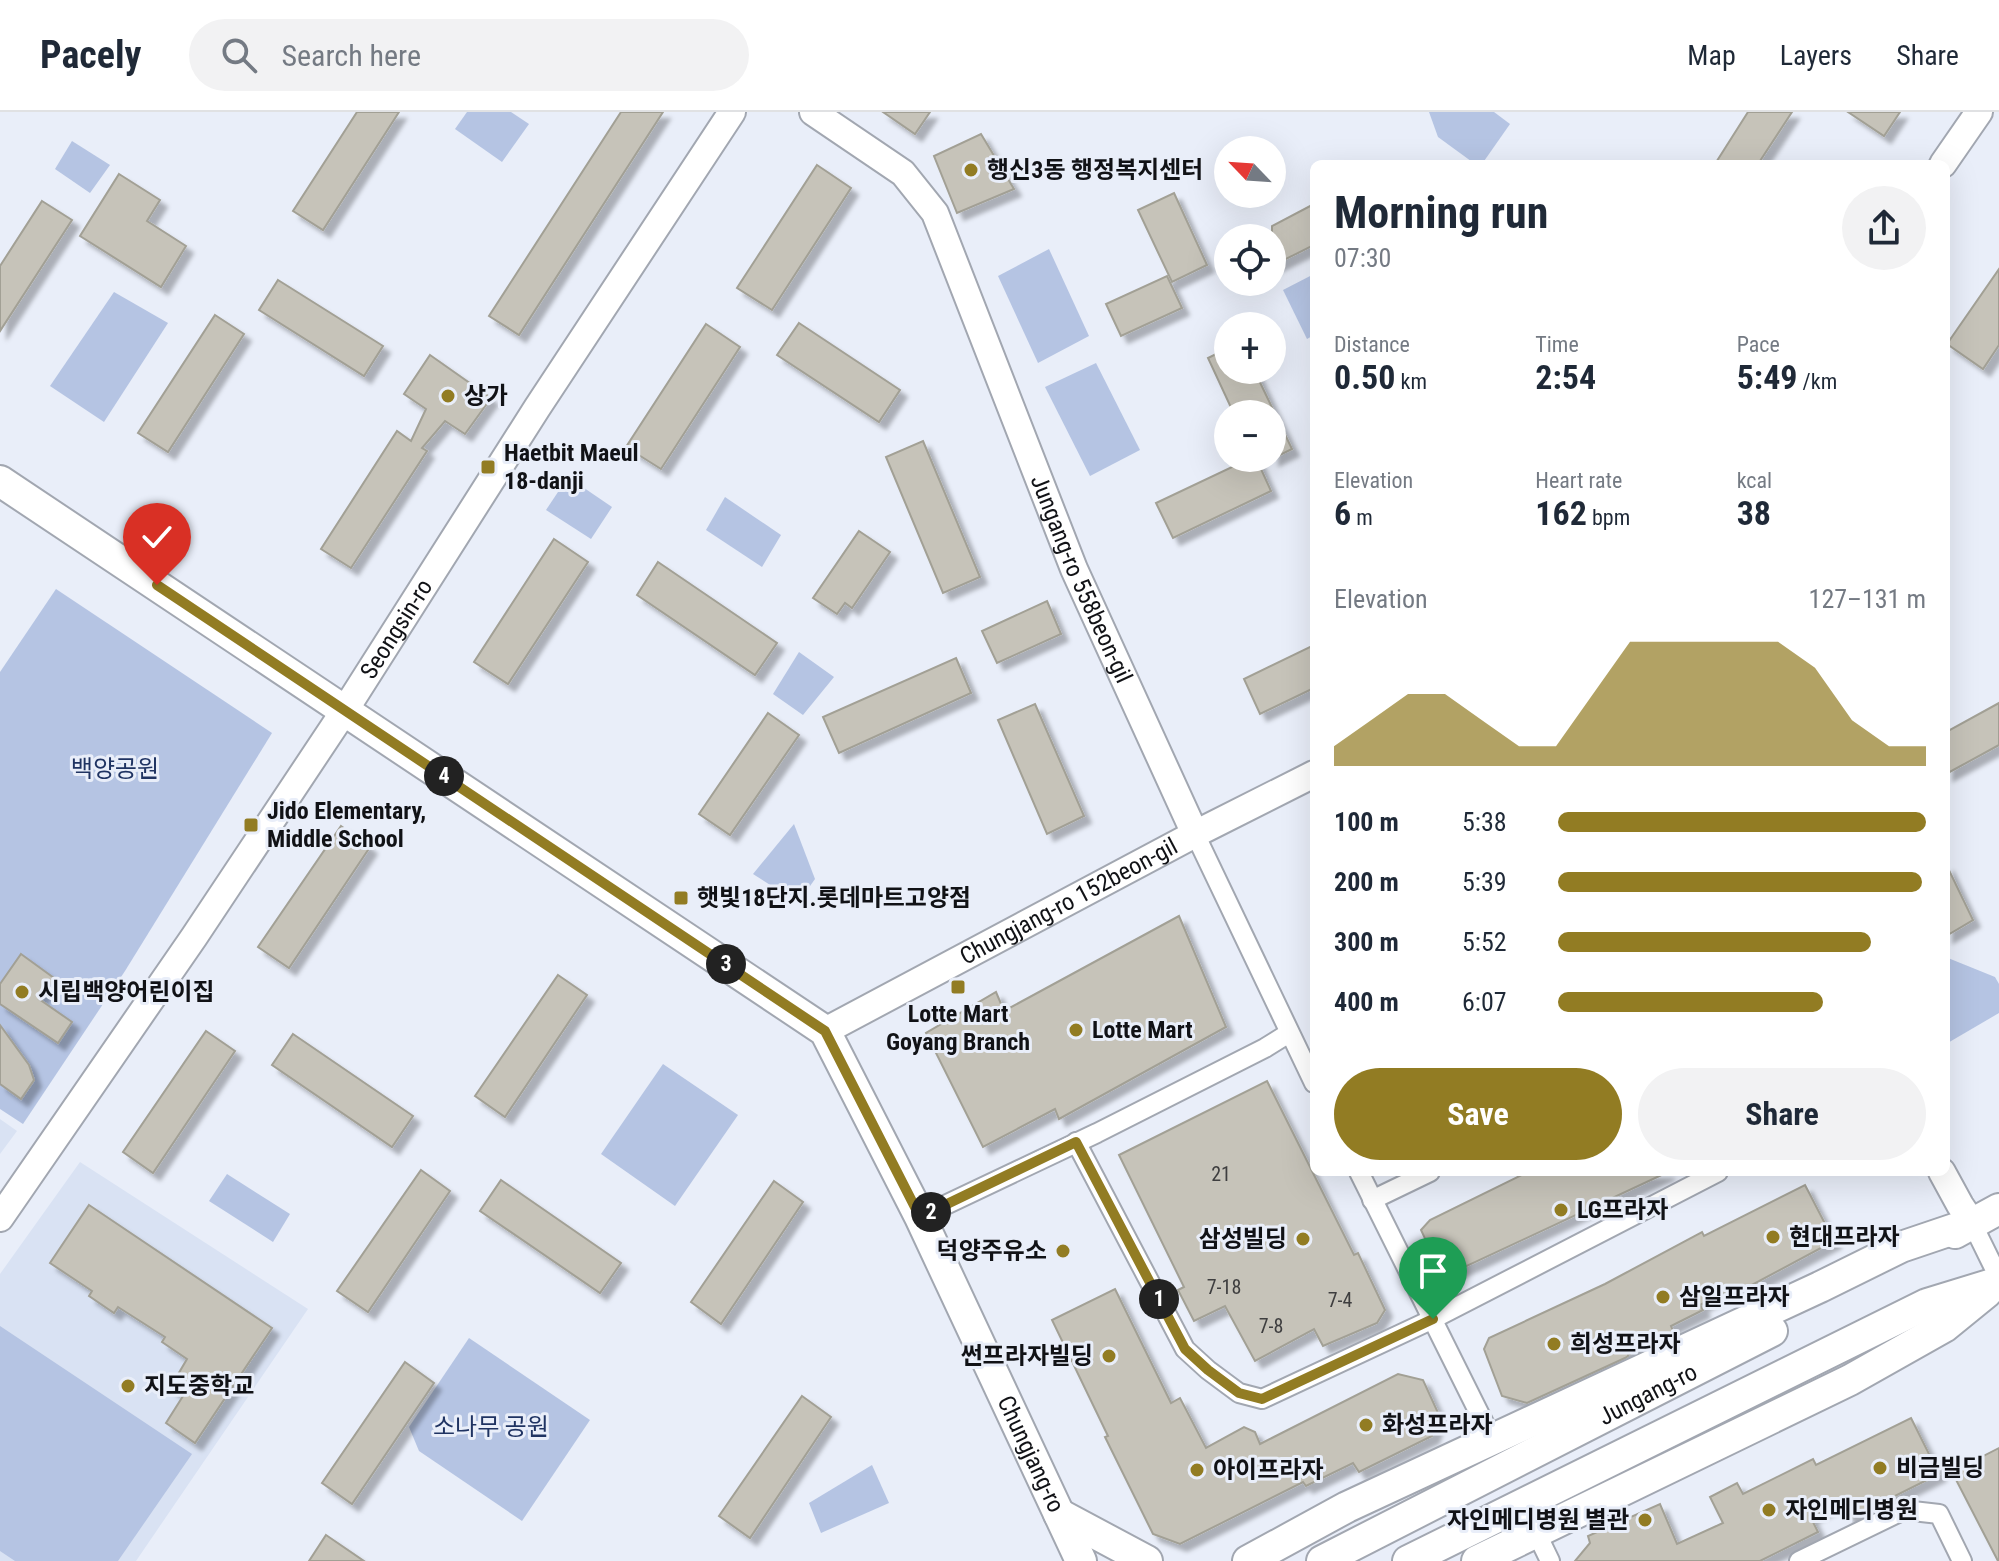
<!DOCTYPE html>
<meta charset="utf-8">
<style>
body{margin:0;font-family:"Roboto Condensed","Noto Sans KR",sans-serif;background:#f2f2f3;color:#1f2937;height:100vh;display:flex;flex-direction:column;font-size:30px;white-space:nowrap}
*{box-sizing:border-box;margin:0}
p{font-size:26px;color:#747a83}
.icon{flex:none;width:44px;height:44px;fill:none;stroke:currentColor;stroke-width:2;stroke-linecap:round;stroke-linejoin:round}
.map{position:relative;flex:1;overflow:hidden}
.side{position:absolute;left:1310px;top:48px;width:640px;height:1016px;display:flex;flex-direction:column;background:#fff;border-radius:12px;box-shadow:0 8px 32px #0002}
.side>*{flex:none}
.needle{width:52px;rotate:295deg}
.fabs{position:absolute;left:1214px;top:24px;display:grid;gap:16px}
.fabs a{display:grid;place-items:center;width:72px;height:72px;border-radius:50%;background:#fff;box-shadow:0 8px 32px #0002;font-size:40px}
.pin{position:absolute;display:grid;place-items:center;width:68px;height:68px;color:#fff;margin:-82px -34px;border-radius:50% 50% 50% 0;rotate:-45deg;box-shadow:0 0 8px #0007}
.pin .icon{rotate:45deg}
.km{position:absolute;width:40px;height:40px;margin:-20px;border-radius:50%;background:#222;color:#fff;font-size:22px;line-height:40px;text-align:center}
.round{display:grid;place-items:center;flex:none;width:84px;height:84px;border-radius:42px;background:#f2f2f3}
.headline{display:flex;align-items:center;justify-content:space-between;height:136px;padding:0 24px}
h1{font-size:44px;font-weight:700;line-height:60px}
.figures{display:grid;grid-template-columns:repeat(3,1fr);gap:12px;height:136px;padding:8px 24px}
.figures div{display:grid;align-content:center}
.figures b{font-size:34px;font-weight:700}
.figures small{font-size:22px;font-weight:400}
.figures p{font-size:22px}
.chart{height:224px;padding:16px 24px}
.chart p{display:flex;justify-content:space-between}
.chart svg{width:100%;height:144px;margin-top:8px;fill:#927c23;opacity:.7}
.cta{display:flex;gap:16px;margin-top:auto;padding:16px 24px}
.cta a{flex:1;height:92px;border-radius:48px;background:#927c23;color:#fff;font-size:32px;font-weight:700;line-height:92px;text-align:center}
.cta a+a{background:#f2f2f3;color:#1f2937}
ul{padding:0 24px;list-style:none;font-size:26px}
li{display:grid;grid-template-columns:128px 96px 1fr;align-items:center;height:60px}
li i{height:20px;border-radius:10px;background:#927c23}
header{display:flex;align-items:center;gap:48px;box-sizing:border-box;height:112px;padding:0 40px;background:#fff;border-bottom:2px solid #e0e1e3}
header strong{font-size:38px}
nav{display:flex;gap:44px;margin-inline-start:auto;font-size:28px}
.search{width:560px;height:72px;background:#f2f2f3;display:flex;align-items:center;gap:20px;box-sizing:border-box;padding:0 28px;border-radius:44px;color:#747a83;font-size:30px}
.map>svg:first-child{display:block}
.built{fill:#d9e2f3}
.green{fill:#b5c4e3}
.building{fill:#c6c3b9;stroke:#a2a095;stroke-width:2;filter:url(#shadow)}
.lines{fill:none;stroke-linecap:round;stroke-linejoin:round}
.street-casing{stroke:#a2a7b1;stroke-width:22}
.secondary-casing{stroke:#a2a7b1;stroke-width:30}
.primary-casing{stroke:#a2a7b1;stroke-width:34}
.street{stroke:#fff;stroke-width:18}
.secondary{stroke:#fff;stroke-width:26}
.primary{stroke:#fff;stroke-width:30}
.route-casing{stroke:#fff;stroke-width:16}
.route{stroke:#927c23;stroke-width:10}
.poi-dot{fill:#927c23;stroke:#e9eef9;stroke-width:3}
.labels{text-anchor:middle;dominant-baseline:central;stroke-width:6;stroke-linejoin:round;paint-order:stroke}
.number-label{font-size:20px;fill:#3e3e3f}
.poi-label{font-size:24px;font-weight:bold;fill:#111216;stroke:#e9eef9;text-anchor:start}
.street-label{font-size:24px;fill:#111216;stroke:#e9eef9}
.park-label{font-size:24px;fill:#1f3362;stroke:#e9eef9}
</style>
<header>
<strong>Pacely</strong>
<div class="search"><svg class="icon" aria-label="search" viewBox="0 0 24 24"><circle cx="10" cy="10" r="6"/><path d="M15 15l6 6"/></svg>Search here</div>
<nav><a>Map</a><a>Layers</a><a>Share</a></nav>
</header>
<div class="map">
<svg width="1999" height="1449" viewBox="0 0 1999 1449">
<defs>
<filter id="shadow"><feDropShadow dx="7" dy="7" stdDeviation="2" flood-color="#0004"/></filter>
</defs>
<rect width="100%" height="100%" fill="#e9eef9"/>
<!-- built -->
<g class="built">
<path d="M0 1007 17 1019 0 1042Z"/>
<path d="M80 1050 308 1197 136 1449H0V1162Z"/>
</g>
<!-- green -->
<g class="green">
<path d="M467 0H511L529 12 502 50 455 17Z"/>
<path d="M1429 0H1494L1510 12 1482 52H1475L1438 25Z"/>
<path d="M72 29 110 53 90 81 55 57Z"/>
<path d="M1049 137 1089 224 1038 251 998 164Z"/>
<path d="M1314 162V223L1307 227 1283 178Z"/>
<path d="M114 180 168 211 104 310 50 274Z"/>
<path d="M1096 251 1140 338 1090 364 1045 275Z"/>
<path d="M568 365 612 395 591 427 546 398Z"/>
<path d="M725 385 781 423 762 455 706 418Z"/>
<path d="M56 477 272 621 125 859 23 1012 0 997V560Z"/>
<path d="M799 540 834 565 803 603 773 582Z"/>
<path d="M794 712 815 767 798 791 753 762Z"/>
<path d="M1948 846 1995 865 1999 872V901L1946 932V848Z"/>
<path d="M663 952 738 1003 675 1094 601 1042Z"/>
<path d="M227 1062 290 1102 273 1130 209 1089Z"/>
<path d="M0 1214 192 1342 118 1449H15L0 1439Z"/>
<path d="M469 1226 590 1308 522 1409 419 1339 409 1315Z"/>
<path d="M872 1353 889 1391 821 1421 809 1391Z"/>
</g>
<!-- building -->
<g class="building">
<path d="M357 0H399L323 118 293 99Z"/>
<path d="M621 0H663L519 223 489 204Z"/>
<path d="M883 0H930L915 22Z"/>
<path d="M1748 0H1792L1758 52H1715Z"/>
<path d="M1848 0H1900L1884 24Z"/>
<path d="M981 22 1014 77 957 101 934 44Z"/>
<path d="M817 53 851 76 772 198 737 176Z"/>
<path d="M119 62 160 88 147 109 186 134 161 175 80 124Z"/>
<path d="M1174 81 1207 153 1172 170 1138 98Z"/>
<path d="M42 89 72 108 0 219V154Z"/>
<path d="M1314 92V133L1272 154V114Z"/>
<path d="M1999 157V233L1983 257 1947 232Z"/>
<path d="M1167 164 1182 196 1121 224 1106 192Z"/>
<path d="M278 168 383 234 364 264 259 198Z"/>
<path d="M215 203 244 222 168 340 138 321Z"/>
<path d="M799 211 900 278 879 310 777 243Z"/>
<path d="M706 212 740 235 661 357 626 335Z"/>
<path d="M1228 236V258H1254L1292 337 1272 347V302H1234L1208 246Z"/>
<path d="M430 243 491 286 465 322 445 309 422 336 427 339 351 456 321 437 397 319 411 329 426 297 404 282Z"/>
<path d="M923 329 980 465 943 481 886 345Z"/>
<path d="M1251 346H1256L1271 379 1173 426 1156 391Z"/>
<path d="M859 419 890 440 852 496 845 491 837 502 813 486Z"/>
<path d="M554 427 588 450 508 572 474 550Z"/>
<path d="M658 450 777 531 755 563 637 483Z"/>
<path d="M1047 489 1061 522 997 551 982 519Z"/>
<path d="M1314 533V576L1260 602 1244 567Z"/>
<path d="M956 546 971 581 839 641 823 605Z"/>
<path d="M1999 591V633L1946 662V620Z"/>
<path d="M1035 592 1084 704 1047 722 998 608Z"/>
<path d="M768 601 799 623 730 723 699 702Z"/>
<path d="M341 714 370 735 289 856 258 835Z"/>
<path d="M1946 752 1973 808 1946 824Z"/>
<path d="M1179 804 1226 915 1059 1007 1055 997 983 1035 926 921 996 880 1004 899Z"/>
<path d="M21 842 54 866 39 887 72 910 58 931 0 892V872Z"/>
<path d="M558 863 587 883 505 1005 475 984Z"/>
<path d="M0 913 29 953 34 968 21 987 0 972Z"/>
<path d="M206 919 235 939 153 1061 123 1040Z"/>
<path d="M293 922 413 1004 392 1035 272 953Z"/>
<path d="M1267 969 1354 1143 1358 1141 1385 1198 1377 1211 1323 1234 1314 1217 1255 1249 1225 1194 1194 1209 1178 1178 1184 1175 1119 1043Z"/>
<path d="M421 1058 450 1079 368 1200 337 1179Z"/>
<path d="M1528 1060H1668L1443 1165 1421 1118 1430 1108Z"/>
<path d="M501 1068 621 1151 600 1181 480 1099Z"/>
<path d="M774 1069 803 1090 721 1212 691 1190Z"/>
<path d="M1805 1073 1834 1129 1750 1174 1739 1173 1700 1193 1703 1198 1671 1214 1673 1219 1628 1243V1244L1625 1246 1527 1291 1502 1284 1484 1237 1489 1226 1605 1172 1702 1120 1704 1124Z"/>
<path d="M89 1093 272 1216 195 1331 166 1311 183 1284 170 1276 187 1247 162 1230 165 1225 118 1195 114 1201 89 1184 92 1179 50 1151Z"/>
<path d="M1115 1177 1171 1291 1180 1286 1206 1336 1244 1315 1255 1320 1260 1332 1398 1262 1423 1268 1439 1303 1432 1324 1359 1360 1353 1351 1306 1374 1303 1370 1180 1432 1153 1422 1105 1325 1108 1324 1052 1208Z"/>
<path d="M405 1250 434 1271 352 1392 322 1371Z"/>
<path d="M802 1284 831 1305 750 1426 719 1404Z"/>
<path d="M1911 1306 1939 1362 1849 1407 1841 1389 1810 1404 1818 1420 1760 1449H1575L1590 1431 1588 1424 1660 1392 1677 1432 1723 1411 1710 1385 1737 1371 1743 1382 1813 1347 1816 1353Z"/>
<path d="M1999 1336V1449H1998L1952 1360Z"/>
<path d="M326 1423 364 1449H309Z"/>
</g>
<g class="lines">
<defs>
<g id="street">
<path d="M1195 722 1314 971"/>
<path d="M1076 1030 1185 1237 1208 1258 1239 1281 1262 1287 1433 1207 1718 1060"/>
<path d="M1359 1060 1492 1327"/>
<path d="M1372 1088 1430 1060"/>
<path d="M920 1105 1097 1021 1265 936 1289 921"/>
<path d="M1972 1111 1999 1166"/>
<path d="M1536 1420 1550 1449"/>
<path d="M1799 1449 1904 1398 1939 1402 1962 1449"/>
</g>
<g id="secondary">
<path id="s1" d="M813 0 903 61 935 101 1074 457 1195 722"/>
<path d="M1943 52 1979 0"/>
<path id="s2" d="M825 919 1195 722 1314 662"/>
<path d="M1942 1060 1960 1093 1972 1111"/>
<path id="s3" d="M0 1106 194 825 345 598 537 296 732 0"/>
</g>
<g id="primary">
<path id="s4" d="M0 369 825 919 920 1105 1081 1449"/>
<path d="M1955 1121 1999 1097"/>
<path d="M1059 1402 1147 1449"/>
<path d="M1248 1449 1347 1395 1820 1175 1901 1135 1972 1111"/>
<path id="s5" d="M1322 1449 1772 1219"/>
<path d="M1408 1449 1927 1192 1999 1170"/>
<path d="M1477 1449 1850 1268 1944 1215 1987 1180"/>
</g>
</defs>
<!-- street casing -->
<use href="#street" class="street-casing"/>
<!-- secondary casing -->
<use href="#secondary" class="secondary-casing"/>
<!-- primary casing -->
<use href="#primary" class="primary-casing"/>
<!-- street -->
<use href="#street" class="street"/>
<!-- secondary -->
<use href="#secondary" class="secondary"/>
<!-- primary -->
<use href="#primary" class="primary"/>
</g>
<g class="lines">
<defs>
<path id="route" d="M157 473 825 919 920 1105 1076 1030 1185 1237 1208 1258 1239 1281 1262 1287 1433 1207"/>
</defs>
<!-- route casing -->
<use href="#route" class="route-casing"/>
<!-- route -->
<use href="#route" class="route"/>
</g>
<!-- markers -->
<g class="poi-dot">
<circle cx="971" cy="58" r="8"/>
<circle cx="448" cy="284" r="8"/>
<rect x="480" y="347" width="16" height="16" rx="4"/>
<rect x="243" y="705" width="16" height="16" rx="4"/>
<rect x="673" y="778" width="16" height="16" rx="4"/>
<rect x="950" y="867" width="16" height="16" rx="4"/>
<circle cx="22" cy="880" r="8"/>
<circle cx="1076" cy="918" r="8"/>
<circle cx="1561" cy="1098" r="8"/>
<circle cx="1773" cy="1125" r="8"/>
<circle cx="1303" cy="1127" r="8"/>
<circle cx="1063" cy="1139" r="8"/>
<circle cx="1663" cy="1185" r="8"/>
<circle cx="1554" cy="1232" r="8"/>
<circle cx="1109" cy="1244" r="8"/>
<circle cx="128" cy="1274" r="8"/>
<circle cx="1366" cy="1313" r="8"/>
<circle cx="1880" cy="1356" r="8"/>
<circle cx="1197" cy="1358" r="8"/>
<circle cx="1769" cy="1398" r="8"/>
<circle cx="1645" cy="1408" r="8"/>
</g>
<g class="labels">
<!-- number labels -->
<g class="number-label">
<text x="1221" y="1062">21</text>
<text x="1224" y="1175">7-18</text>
<text x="1340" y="1188">7-4</text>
<text x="1271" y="1214">7-8</text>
</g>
<!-- poi labels -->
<g class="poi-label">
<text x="987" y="58">행신3동 행정복지센터</text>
<text x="464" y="284">상가</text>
<text x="504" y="341">Haetbit Maeul<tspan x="504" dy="28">18-danji</tspan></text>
<text x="267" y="699">Jido Elementary,<tspan x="267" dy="28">Middle School</tspan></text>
<text x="697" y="786">햇빛18단지.롯데마트고양점</text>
<text x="38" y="880">시립백양어린이집</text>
<text x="958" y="902" text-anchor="middle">Lotte Mart<tspan x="958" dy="28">Goyang Branch</tspan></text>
<text x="1092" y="918">Lotte Mart</text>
<text x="1577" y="1098">LG프라자</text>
<text x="1789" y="1125">현대프라자</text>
<text x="1287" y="1127" text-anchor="end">삼성빌딩</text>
<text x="1047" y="1139" text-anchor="end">덕양주유소</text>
<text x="1679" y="1185">삼일프라자</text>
<text x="1570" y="1232">희성프라자</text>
<text x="1093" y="1244" text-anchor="end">썬프라자빌딩</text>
<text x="144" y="1274">지도중학교</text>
<text x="1382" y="1313">화성프라자</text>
<text x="1896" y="1356">비금빌딩</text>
<text x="1213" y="1358">아이프라자</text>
<text x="1785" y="1398">자인메디병원</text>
<text x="1629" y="1408" text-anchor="end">자인메디병원 별관</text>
</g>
<!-- street labels -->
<g class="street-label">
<text stroke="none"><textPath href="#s1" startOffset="554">Jungang-ro 558beon-gil</textPath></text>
<text stroke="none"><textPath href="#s3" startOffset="710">Seongsin-ro</textPath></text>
<text stroke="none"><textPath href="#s2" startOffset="276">Chungjang-ro 152beon-gil</textPath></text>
<text stroke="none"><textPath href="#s5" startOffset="366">Jungang-ro</textPath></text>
<text stroke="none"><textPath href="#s4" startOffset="1462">Chungjang-ro</textPath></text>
</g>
<!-- park labels -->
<g class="park-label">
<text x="115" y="657">백양공원</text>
<text x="491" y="1315">소나무 공원</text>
</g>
</g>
</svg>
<div class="fabs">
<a><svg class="needle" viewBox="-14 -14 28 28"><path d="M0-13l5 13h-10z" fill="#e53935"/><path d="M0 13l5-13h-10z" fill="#747a83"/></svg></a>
<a><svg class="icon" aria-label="locate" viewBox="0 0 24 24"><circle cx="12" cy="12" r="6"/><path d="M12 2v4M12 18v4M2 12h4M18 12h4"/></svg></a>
<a>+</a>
<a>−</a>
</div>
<div class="pin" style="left:1433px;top:1207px;background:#1e9e55"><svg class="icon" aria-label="arrive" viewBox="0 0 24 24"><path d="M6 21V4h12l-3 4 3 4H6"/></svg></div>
<div class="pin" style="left:157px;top:473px;background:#d93025"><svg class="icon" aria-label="check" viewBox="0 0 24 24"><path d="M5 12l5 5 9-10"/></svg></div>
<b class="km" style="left:1159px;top:1187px">1</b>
<b class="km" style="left:931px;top:1100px">2</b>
<b class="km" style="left:726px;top:852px">3</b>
<b class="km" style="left:444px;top:664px">4</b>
<section class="side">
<div class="headline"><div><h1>Morning run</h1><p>07:30</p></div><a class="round"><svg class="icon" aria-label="share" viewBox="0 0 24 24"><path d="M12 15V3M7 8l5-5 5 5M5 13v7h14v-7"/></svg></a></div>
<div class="figures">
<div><p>Distance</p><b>0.50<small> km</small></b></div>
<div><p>Time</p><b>2:54</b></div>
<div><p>Pace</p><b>5:49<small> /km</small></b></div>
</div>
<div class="figures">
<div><p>Elevation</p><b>6<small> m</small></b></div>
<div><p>Heart rate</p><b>162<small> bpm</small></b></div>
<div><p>kcal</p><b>38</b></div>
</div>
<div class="chart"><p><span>Elevation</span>127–131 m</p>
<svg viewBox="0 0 160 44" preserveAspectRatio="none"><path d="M0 44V38L10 30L20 22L30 22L40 30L50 38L60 38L70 22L80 6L90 6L100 6L110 6L120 6L130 14L140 30L150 38L160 38V44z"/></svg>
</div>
<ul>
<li><b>100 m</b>5:38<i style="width:100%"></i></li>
<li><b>200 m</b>5:39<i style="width:99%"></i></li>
<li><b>300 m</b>5:52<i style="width:85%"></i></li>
<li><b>400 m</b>6:07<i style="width:72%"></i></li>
</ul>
<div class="cta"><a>Save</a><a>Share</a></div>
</section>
</div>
